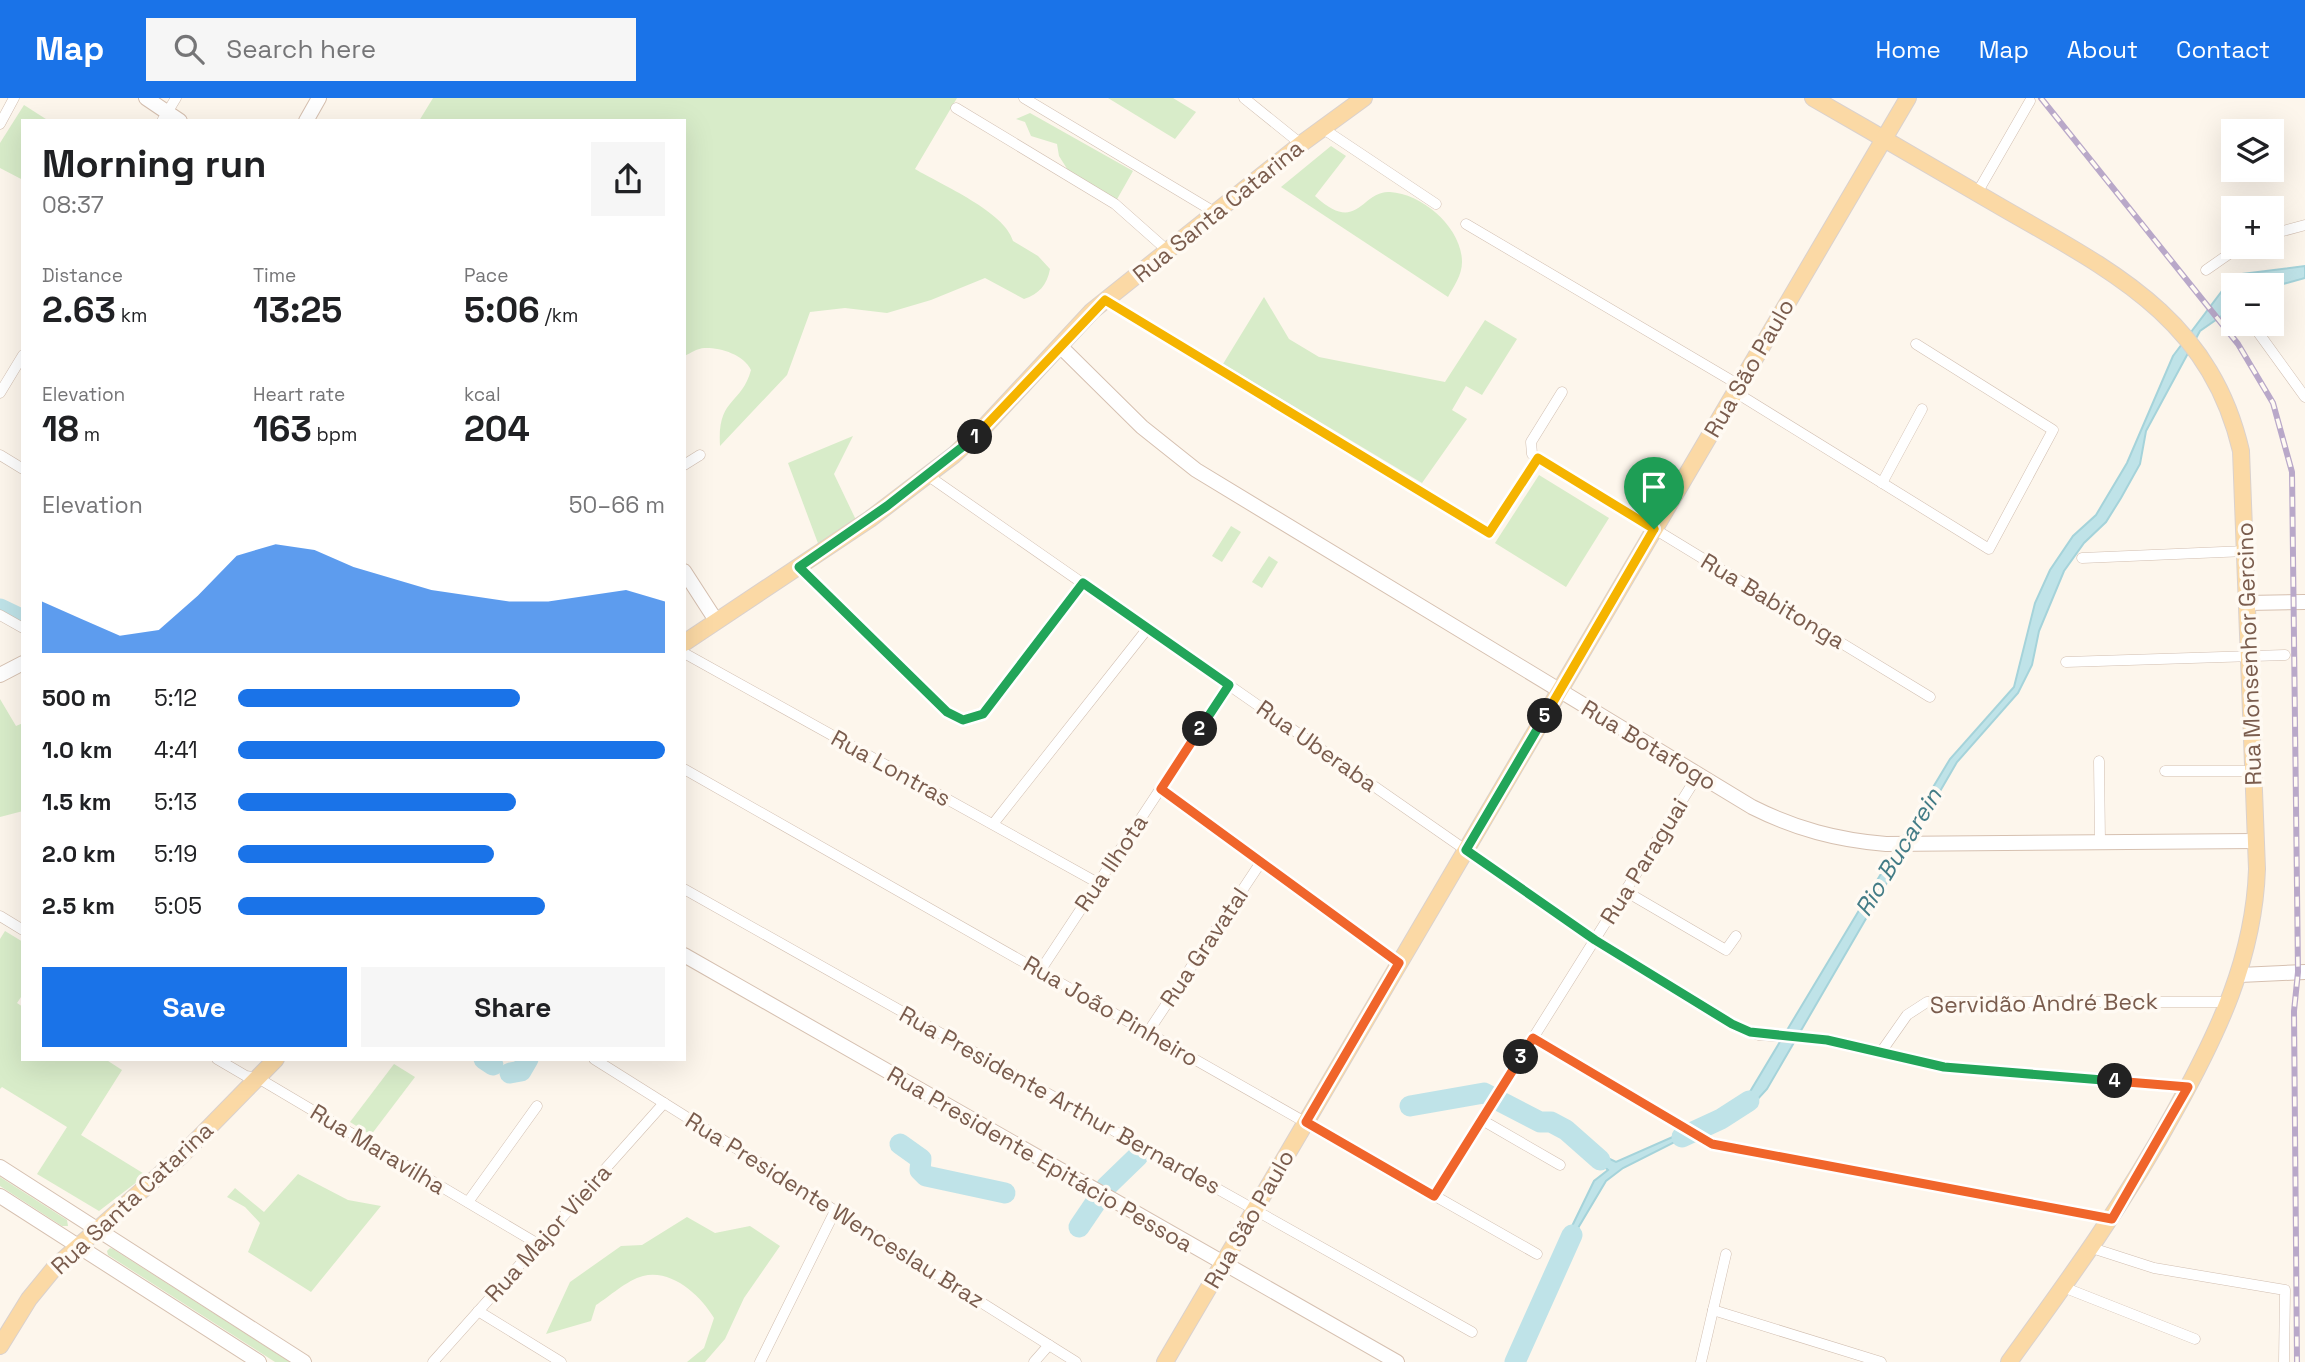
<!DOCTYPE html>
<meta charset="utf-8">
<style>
body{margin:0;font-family:"Space Grotesk",sans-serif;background:#f6f6f6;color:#202124;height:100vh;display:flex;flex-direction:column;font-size:26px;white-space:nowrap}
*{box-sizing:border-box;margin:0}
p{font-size:23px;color:#757577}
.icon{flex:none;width:38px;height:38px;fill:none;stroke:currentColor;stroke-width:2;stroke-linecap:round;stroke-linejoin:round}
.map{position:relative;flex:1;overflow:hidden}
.details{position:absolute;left:21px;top:21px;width:665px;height:942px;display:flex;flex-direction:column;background:#fff;border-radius:0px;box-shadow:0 7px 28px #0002}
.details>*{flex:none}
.fabs{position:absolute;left:2221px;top:21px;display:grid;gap:14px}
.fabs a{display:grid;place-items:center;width:63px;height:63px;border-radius:0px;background:#fff;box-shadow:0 7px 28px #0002;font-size:35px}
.pin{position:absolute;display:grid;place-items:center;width:60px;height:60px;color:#fff;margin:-72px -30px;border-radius:50% 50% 50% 0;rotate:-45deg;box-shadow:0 0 7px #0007}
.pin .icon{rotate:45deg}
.km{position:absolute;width:35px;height:35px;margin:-18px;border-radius:50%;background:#222;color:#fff;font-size:19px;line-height:35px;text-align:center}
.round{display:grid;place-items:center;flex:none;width:74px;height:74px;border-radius:0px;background:#f6f6f6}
.overview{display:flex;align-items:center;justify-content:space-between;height:119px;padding:0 21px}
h1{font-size:38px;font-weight:800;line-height:52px}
.metrics{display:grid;grid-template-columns:repeat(3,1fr);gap:10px;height:119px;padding:7px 21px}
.metrics div{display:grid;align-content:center}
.metrics b{font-size:35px;font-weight:800}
.metrics small{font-size:19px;font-weight:400}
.metrics p{font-size:19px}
.chart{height:196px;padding:14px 21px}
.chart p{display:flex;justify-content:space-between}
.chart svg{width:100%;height:126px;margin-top:7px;fill:#1a73e8;opacity:.7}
.action{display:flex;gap:14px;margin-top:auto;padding:14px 21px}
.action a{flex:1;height:80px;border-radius:0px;background:#1a73e8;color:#fff;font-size:28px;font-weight:800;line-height:80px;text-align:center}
.action a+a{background:#f6f6f6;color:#202124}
ul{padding:0 21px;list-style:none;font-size:23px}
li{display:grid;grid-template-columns:112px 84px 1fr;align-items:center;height:52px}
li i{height:18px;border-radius:9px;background:#1a73e8}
header{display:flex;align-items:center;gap:42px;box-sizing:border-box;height:98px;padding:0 35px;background:#1a73e8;color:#fff}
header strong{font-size:33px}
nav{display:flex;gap:38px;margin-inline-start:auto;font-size:24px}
.search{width:490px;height:63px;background:#f6f6f6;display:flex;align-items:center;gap:18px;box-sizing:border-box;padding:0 24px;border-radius:0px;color:#757577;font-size:26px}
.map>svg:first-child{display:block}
.green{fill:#d8ecc9}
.water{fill:#bfe3e8;stroke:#a5d3da;stroke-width:2}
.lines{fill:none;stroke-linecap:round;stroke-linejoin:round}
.river{stroke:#bfe3e8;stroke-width:21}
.street-casing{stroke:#d1beb0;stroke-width:11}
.secondary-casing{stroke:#d6c0b0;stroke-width:16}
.primary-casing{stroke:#dad1cd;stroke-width:18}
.street{stroke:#fff;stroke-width:10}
.secondary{stroke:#fff;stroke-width:14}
.primary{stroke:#fbd9a5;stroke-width:16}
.rail-casing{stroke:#b9a8c9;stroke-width:6}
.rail{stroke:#fffaf3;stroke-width:3.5;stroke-dasharray:10;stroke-linecap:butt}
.split-1-casing{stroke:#fff;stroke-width:14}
.split-2-casing{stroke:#fff;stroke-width:14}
.split-3-casing{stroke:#fff;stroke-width:14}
.split-4-casing{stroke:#fff;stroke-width:14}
.split-5-casing{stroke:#fff;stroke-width:14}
.split-6-casing{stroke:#fff;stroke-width:14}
.split-1{stroke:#f5b400;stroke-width:9}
.split-2{stroke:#22a559;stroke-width:9}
.split-3{stroke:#f0652b;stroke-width:9}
.split-4{stroke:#f0652b;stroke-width:9}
.split-5{stroke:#22a559;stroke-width:9}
.split-6{stroke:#f5b400;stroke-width:9}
.labels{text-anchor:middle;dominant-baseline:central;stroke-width:7;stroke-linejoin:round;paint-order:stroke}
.street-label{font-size:23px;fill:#7a5c4d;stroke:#fffaf3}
.water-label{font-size:24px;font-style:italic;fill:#437c86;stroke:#fffaf3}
</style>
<header>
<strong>Map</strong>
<div class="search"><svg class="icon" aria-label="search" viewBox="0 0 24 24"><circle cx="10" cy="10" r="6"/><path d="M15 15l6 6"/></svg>Search here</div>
<nav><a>Home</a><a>Map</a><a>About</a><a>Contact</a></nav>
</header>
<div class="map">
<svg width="2305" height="1264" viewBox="0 0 2305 1264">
<rect width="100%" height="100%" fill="#fdf6ec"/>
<!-- green -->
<g class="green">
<path d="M433 0H957L915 71C942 87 1005 114 1013 143L1038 158 1050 171C1047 187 1039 196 1024 201L985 180 931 202 887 215 845 210 810 214 787 277 720 348C717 299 741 308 751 272 744 257 722 250 706 250 699 249 691 255 684 258V23H419Z"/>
<path d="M1108 0H1173L1196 14 1175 41Z"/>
<path d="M24 7 49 23H23V82L0 70V45Z"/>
<path d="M1030 15 1133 73 1116 103 1071 77 1059 58 1057 46 1031 38 1025 24 1016 21Z"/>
<path d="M1331 48 1346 58 1315 98C1358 138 1361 92 1390 94 1423 96 1462 130 1462 164 1462 177 1454 188 1448 199L1281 89Z"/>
<path d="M1264 199 1289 241 1319 259 1445 284 1485 222 1517 241 1482 297 1466 288 1452 312 1467 321 1422 385 1223 266Z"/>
<path d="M853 338 834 376 856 422 819 448 788 365Z"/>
<path d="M1539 377 1609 420 1566 489 1495 445Z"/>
<path d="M1231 428 1241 434 1222 464 1212 458Z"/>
<path d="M1269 458 1278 464 1262 490 1252 484Z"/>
<path d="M0 601 16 628 23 625V713L0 719Z"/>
<path d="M5 833 23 844V896L17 905 23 909V961H105L122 972 81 1037 146 1077 99 1113 37 1076 67 1029 2 989 0 991V841Z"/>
<path d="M394 966 415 979 371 1037 350 1024Z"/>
<path d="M298 1076 348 1102 381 1108 311 1194 248 1154 260 1125 245 1109 227 1099 235 1090 264 1114Z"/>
<path d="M0 1079 67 1122 68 1128H62L0 1088Z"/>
<path d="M687 1119 715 1135 750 1128 780 1148 744 1200 725 1241 705 1264H687L704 1250 714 1220C700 1197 672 1171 643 1178 627 1182 609 1199 596 1207L591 1223 546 1236 570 1184 621 1148 642 1147Z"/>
<path d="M110 1150 113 1151 290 1264H275L108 1157 107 1153Z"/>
</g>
<!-- water -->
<path class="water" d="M2305 168V180L2272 189 2233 187V210L2200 233 2146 333 2140 366 2121 400 2106 424 2084 445 2064 473 2039 533 2032 567 2018 595 1957 664 1767 991 1756 1003 1623 1070 1606 1083 1559 1162 1558 1157 1594 1083 1608 1072 1578 1046 1616 1064 1709 1023 1748 997 1950 661 2014 589 2035 505 2050 472 2073 438 2096 417 2127 365 2173 258 2222 193 2242 176Z"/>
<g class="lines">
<!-- river -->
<g class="river">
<path d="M0 511 23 522"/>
<path d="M484 961 493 967"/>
<path d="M510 975 521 973 528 961"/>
<path d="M1410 1008 1484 995 1540 1024H1551L1566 1032 1600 1062"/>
<path d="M1682 1039 1721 1021 1749 1003"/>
<path d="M900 1046 921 1061 920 1072 926 1078 1005 1095"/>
<path d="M1106 1089 1138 1058"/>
<path d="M1079 1129 1098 1101"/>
<path d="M1515 1264 1572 1137"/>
</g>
<defs>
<g id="street">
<path d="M1024 0 1216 115"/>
<path d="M1244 0 1301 46"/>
<path d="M956 10 1115 106 1168 153"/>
<path d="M162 23 176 0"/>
<path d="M0 26 14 0"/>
<path d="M1322 30 1436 106"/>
<path d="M1977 95 2030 3"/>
<path d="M1466 126 1739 287"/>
<path d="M2272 136 2305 127"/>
<path d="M2206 172 2239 149"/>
<path d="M1106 203 1489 435 1538 360 1930 599"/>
<path d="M2255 230 2305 299"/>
<path d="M1735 294 1989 451 2053 332 1916 246"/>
<path d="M0 295 23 257"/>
<path d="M0 357 23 371"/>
<path d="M1538 360 1532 356 1531 344 1562 294"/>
<path d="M684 367 700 357"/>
<path d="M927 377 1595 842 1741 931 1759 937 1827 942 1944 969 2188 989"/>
<path d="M1882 385 1922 311"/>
<path d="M2082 460 2246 453"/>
<path d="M798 469 947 614 963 622 983 616 1083 485"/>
<path d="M0 517 23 530"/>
<path d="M684 555 1098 785"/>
<path d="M2066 564 2285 557"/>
<path d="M2099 663 2100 744"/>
<path d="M684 671 1537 1156"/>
<path d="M2165 673H2253"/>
<path d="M1161 691 1399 865"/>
<path d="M993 726 1148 530"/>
<path d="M684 791 1472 1234"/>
<path d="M1625 793 1726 852 1736 838"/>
<path d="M0 818 23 832"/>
<path d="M1040 873 1229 587"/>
<path d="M1148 934 1261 764"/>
<path d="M1533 940 1712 1046 2112 1121"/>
<path d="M1881 954 1907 917 1927 904H2230"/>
<path d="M217 961 246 978 258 980 538 1146"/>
<path d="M594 961 1076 1264"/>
<path d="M1482 1022 1560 1067"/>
<path d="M1434 1098 1698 677"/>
<path d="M468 1104 537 1008"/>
<path d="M2092 1150 2154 1170 2285 1192 2284 1264"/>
<path d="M2063 1189 2195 1241"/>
<path d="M1713 1212 1881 1264"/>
<path d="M478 1213 561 1264"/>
<path d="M433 1264 664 1005"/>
<path d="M760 1264 835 1113"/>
<path d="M1034 1264 1049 1247"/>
<path d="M1701 1264 1726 1156"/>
</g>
<g id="secondary">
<path d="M146 0 180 23"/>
<path d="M306 23 319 0"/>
<path d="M1060 248 1142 329 1196 372 1752 709C1796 731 1837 742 1886 746L2256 743"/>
<path d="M684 473 715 521"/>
<path d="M2247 505 2305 504"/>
<path d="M0 577 23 565"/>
<path d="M684 857 1397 1264"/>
<path d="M2240 877 2305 874"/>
<path d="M0 1069 304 1264"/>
<path d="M0 1098 259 1264"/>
</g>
<g id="primary">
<path d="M1813 0C1876 36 1939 73 2001 109 2110 172 2210 219 2241 353L2257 771C2254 860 2218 935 2176 1011 2126 1103 2070 1180 2009 1264"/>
<path d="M684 545 870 421 954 357 986 327 1092 213 1301 46 1364 0"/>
<path d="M0 1248 29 1201 56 1168 181 1058 276 961"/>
<path d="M1165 1264 1908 0"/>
</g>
</defs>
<!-- street casing -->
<use href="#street" class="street-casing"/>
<!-- secondary casing -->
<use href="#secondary" class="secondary-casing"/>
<!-- primary casing -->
<use href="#primary" class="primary-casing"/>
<!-- street -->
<use href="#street" class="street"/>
<!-- secondary -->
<use href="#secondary" class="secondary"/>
<!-- primary -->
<use href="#primary" class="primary"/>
<defs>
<path id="rail" d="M2041 0 2238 246 2273 305 2292 374 2298 874 2294 913 2297 1264"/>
</defs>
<!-- rail casing -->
<use href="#rail" class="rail-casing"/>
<!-- rail -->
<use href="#rail" class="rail"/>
</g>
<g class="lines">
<defs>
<path id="split-1" d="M975 339 1105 202 1489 435 1538 360 1654 431"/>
<path id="split-2" d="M975 339 887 408 799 469 947 614 963 622 983 616 1083 485 1229 587 1200 631"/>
<path id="split-3" d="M1200 631 1161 691 1399 865 1306 1024 1434 1098 1521 959"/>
<path id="split-4" d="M1521 959 1533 940 1712 1046 2112 1121 2188 989 2115 983"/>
<path id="split-5" d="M1545 618 1466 752 1595 842 1732 926 1750 934 1827 942 1944 969 2115 983"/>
<path id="split-6" d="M1545 618 1654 431"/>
</defs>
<!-- split-1 casing -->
<use href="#split-1" class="split-1-casing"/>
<!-- split-2 casing -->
<use href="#split-2" class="split-2-casing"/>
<!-- split-3 casing -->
<use href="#split-3" class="split-3-casing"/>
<!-- split-4 casing -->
<use href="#split-4" class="split-4-casing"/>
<!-- split-5 casing -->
<use href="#split-5" class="split-5-casing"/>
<!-- split-6 casing -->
<use href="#split-6" class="split-6-casing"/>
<!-- split-1 -->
<use href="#split-1" class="split-1"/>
<!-- split-2 -->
<use href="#split-2" class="split-2"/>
<!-- split-3 -->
<use href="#split-3" class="split-3"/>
<!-- split-4 -->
<use href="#split-4" class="split-4"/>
<!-- split-5 -->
<use href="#split-5" class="split-5"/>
<!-- split-6 -->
<use href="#split-6" class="split-6"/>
</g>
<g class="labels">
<!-- street labels -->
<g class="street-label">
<text transform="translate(1218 113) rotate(-39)">Rua Santa Catarina</text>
<text transform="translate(1749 270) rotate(-60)">Rua São Paulo</text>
<text transform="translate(1773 503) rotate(31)">Rua Babitonga</text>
<text transform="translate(2249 556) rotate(-92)">Rua Monsenhor Gercino</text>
<text transform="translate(1649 647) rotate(31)">Rua Botafogo</text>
<text transform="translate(1317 648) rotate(35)">Rua Uberaba</text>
<text transform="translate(891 670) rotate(29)">Rua Lontras</text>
<text transform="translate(1644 763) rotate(-58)">Rua Paraguai</text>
<text transform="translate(1111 765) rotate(-56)">Rua Ilhota</text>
<text transform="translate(1204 849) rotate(-56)">Rua Gravatal</text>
<text transform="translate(2044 905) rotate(-1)">Servidão André Beck</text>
<text transform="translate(1111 913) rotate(30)">Rua João Pinheiro</text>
<text transform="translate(1060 1002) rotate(29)">Rua Presidente Arthur Bernardes</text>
<text transform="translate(378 1051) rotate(31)">Rua Maravilha</text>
<text transform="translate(1040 1061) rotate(30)">Rua Presidente Epitácio Pessoa</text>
<text transform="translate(132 1100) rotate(-43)">Rua Santa Catarina</text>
<text transform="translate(835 1112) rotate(32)">Rua Presidente Wenceslau Braz</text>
<text transform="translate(1249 1121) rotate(-60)">Rua São Paulo</text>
<text transform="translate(548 1135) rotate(-48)">Rua Major Vieira</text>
</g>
<!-- water labels -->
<g class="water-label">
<text transform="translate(1898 754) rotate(-59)">Rio Bucarein</text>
</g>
</g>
</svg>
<div class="fabs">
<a><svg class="icon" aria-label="layers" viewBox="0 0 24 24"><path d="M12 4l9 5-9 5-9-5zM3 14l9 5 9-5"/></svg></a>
<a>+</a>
<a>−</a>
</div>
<div class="pin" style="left:1654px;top:431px;background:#1e9e55"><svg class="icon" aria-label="arrive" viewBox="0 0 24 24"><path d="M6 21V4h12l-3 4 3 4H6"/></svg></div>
<b class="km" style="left:975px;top:339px">1</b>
<b class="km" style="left:1200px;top:631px">2</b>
<b class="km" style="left:1521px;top:959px">3</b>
<b class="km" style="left:2115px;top:983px">4</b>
<b class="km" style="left:1545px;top:618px">5</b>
<section class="details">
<div class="overview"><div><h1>Morning run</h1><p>08:37</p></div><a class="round"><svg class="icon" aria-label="share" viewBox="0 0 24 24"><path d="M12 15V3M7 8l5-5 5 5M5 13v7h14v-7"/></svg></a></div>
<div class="metrics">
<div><p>Distance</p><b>2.63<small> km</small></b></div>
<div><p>Time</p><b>13:25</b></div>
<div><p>Pace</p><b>5:06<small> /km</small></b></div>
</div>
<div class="metrics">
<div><p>Elevation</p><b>18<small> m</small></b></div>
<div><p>Heart rate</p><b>163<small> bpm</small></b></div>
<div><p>kcal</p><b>204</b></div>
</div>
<div class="chart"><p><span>Elevation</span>50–66 m</p>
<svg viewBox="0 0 160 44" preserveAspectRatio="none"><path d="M0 44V26L10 32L20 38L30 36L40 24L50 10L60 6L70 8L80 14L90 18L100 22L110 24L120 26L130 26L140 24L150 22L160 26V44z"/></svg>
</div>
<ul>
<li><b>500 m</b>5:12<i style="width:66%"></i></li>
<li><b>1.0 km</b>4:41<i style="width:100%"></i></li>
<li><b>1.5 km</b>5:13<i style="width:65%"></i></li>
<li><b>2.0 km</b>5:19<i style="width:60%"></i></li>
<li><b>2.5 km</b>5:05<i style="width:72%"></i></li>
</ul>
<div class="action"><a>Save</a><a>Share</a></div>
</section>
</div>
